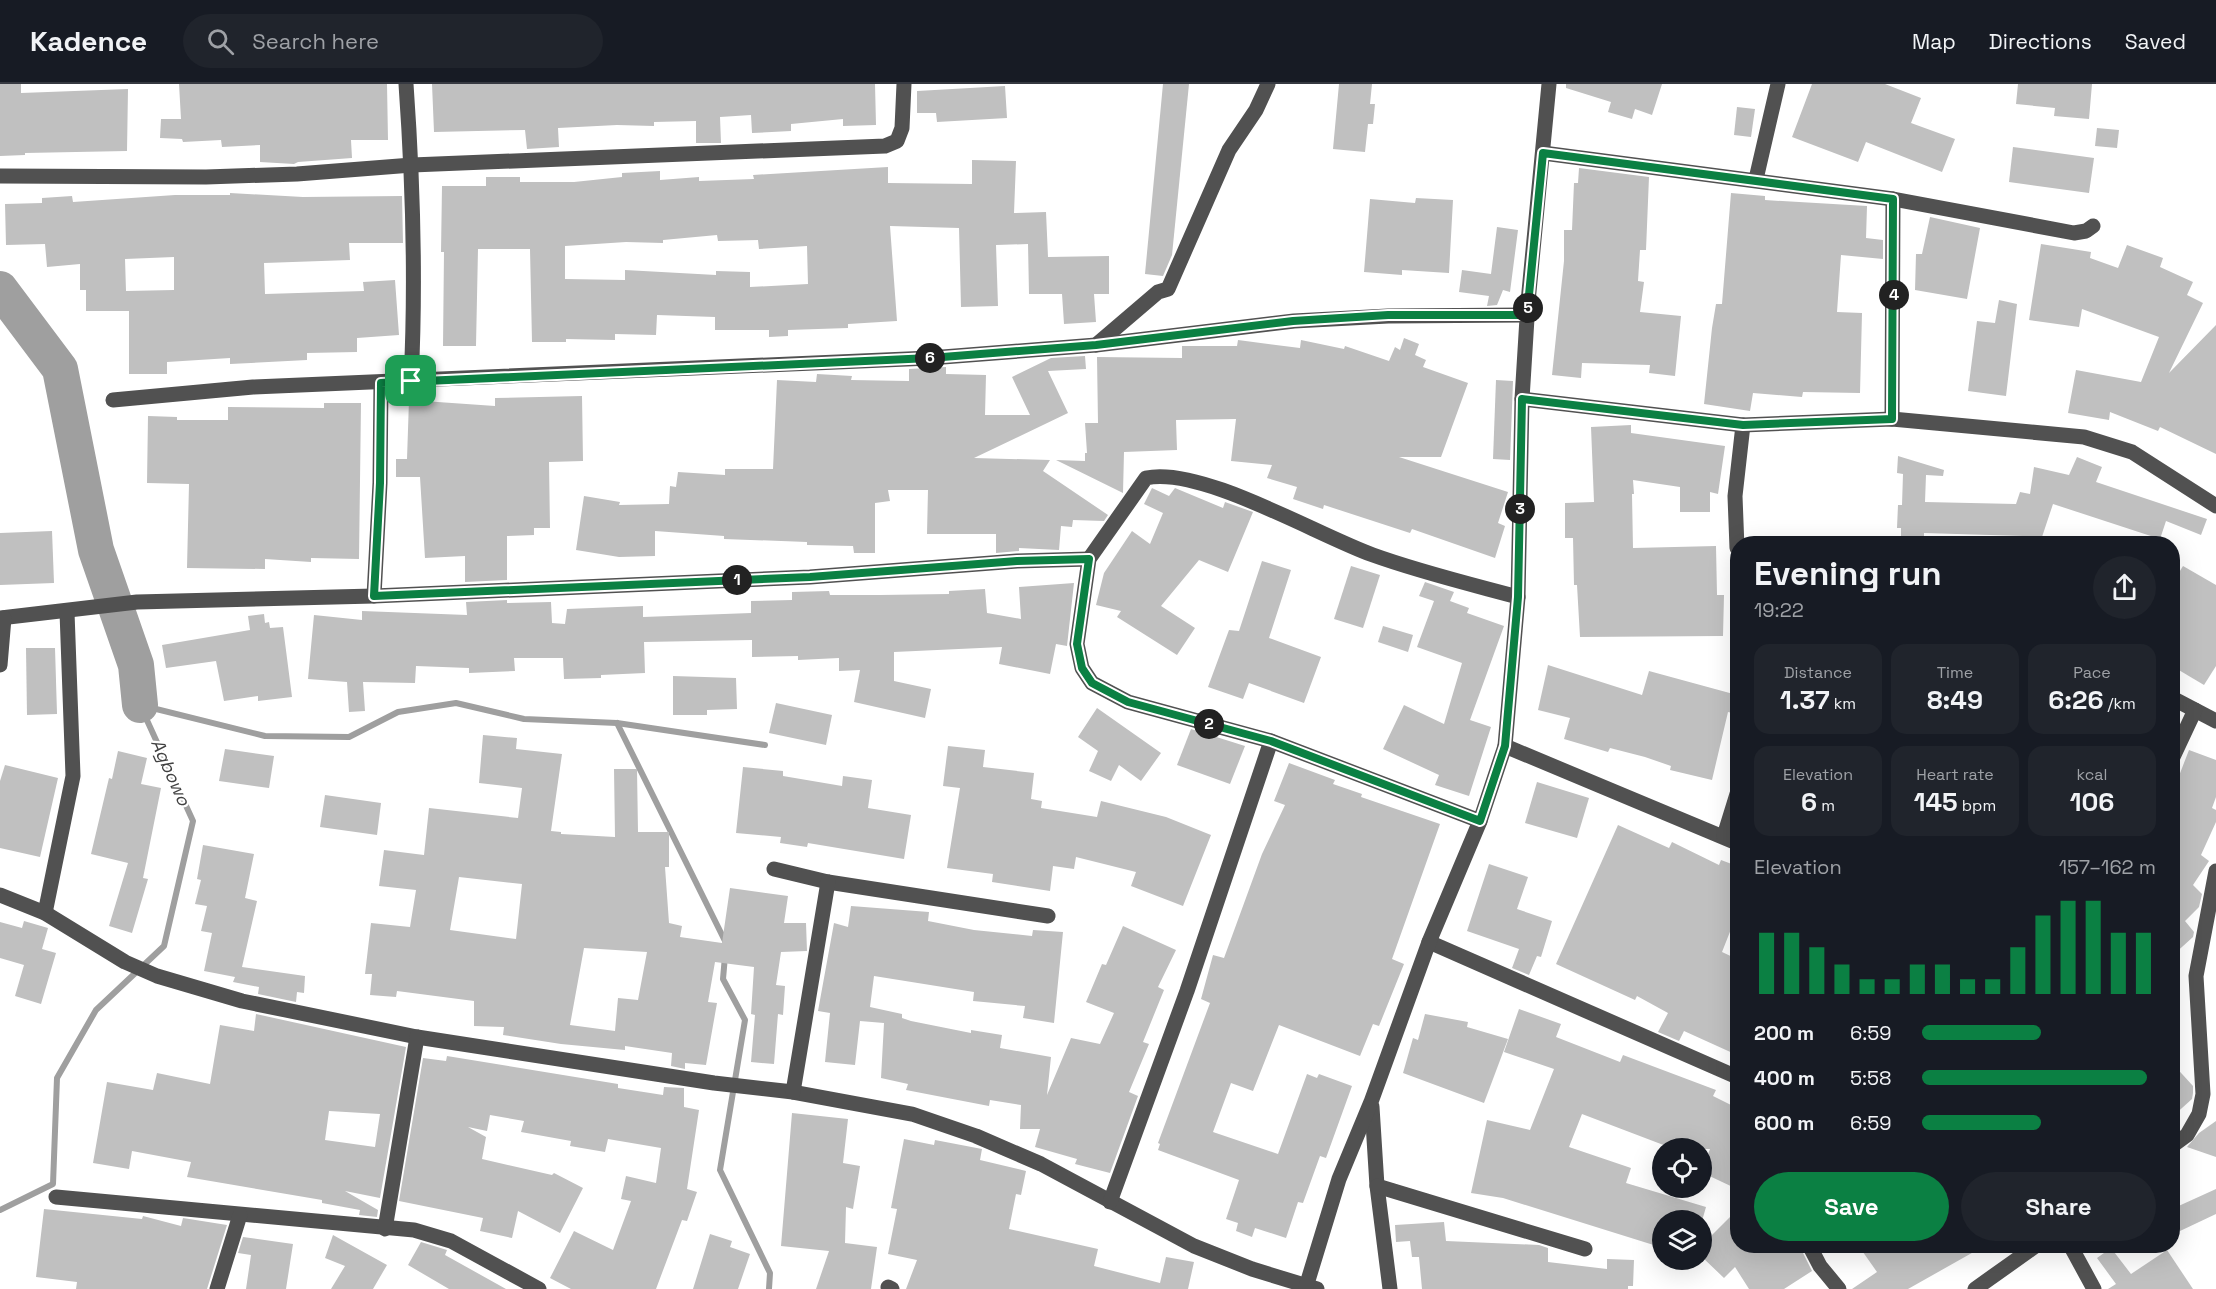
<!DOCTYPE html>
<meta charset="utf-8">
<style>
body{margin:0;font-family:"Space Grotesk",sans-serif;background:#20242c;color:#f1f3f6;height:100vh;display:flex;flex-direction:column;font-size:22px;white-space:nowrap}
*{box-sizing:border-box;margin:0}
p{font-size:20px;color:#9ea1a6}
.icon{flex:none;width:33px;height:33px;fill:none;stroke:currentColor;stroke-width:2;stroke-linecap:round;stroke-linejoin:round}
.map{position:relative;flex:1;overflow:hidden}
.sheet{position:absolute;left:1730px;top:452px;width:450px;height:717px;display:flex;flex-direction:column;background:#171b24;border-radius:24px;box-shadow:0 6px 24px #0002}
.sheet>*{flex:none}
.controls{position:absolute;left:1652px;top:1054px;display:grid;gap:12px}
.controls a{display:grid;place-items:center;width:60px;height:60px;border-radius:50%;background:#171b24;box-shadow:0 6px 24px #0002;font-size:30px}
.pin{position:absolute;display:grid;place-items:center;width:51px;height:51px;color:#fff;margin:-26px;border-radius:12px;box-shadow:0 3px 9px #0006}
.km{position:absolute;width:30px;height:30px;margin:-15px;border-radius:50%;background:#222;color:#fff;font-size:16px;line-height:30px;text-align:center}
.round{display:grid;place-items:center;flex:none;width:63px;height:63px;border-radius:32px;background:#20242c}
.overview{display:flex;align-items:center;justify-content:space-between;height:102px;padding:0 24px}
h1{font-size:33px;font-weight:800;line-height:45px}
.metrics{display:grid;grid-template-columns:repeat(3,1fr);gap:9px;height:102px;padding:6px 24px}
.metrics div{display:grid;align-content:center;border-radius:15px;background:#20242c;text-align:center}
.metrics b{font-size:26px;font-weight:800}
.metrics small{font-size:16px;font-weight:400}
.metrics p{font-size:16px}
.chart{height:168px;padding:12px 24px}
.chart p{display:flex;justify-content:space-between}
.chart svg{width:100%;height:108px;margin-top:6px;stroke:#0b8043;stroke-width:6}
.primary-button{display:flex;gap:12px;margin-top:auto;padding:12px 24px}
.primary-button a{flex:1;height:69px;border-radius:36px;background:#0b8043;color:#fff;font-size:24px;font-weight:800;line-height:69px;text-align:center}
.primary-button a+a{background:#20242c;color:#f1f3f6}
ul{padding:0 24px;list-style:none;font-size:20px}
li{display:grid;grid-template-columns:96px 72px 1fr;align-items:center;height:45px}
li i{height:15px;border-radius:8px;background:#0b8043}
header{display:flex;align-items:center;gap:36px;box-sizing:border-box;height:84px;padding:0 30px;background:#171b24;border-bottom:2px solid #363941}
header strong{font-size:28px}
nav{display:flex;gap:33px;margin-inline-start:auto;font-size:21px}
.search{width:420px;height:54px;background:#20242c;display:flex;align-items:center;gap:15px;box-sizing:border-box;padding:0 21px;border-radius:33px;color:#9ea1a6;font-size:22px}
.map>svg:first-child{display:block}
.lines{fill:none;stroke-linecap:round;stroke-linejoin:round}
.stream{stroke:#9f9f9f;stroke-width:6}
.river{stroke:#9f9f9f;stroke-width:36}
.building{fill:#c0c0c0;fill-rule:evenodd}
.minor{stroke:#515151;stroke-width:15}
.route-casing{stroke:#fff;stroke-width:12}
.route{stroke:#0b8043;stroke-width:8}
.labels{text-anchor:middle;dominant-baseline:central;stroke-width:4.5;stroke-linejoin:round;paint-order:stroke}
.water-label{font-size:18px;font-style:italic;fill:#404040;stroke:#fff}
</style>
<header>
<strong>Kadence</strong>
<div class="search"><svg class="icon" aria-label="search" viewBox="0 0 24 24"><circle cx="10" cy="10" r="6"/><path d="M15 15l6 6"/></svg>Search here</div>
<nav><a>Map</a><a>Directions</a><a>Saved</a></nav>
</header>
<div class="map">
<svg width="2216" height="1205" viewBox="0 0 2216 1205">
<rect width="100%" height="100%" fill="#fff"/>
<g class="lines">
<!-- stream -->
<g class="stream">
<path d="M140 621 265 652 349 653 398 628 456 619 524 635 617 639 765 661"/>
<path d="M617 639 726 859"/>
<path d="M725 872 723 895 745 936 720 1086 770 1189 769 1205"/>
<path d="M0 1126 53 1100 57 994 96 926 164 862 193 737 140 621"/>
</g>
<!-- river -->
<path class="river" d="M0 205 60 285 96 466 136 581 140 621"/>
</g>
<!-- building -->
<g class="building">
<path d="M0 0H21V9L128 5 127 67 25 69V71L0 72Z"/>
<path d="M179 0H387L388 56H351L352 74 298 78 294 80 260 78V61L222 63 221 56 183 58 182 55 160 54 161 35H181Z"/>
<path d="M432 0H875L876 41 843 42V35L791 40V47L752 49 751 31 720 33 721 59H696V37L654 38V42L617 41 558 44 559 63 527 65 525 46 434 48Z"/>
<path d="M1163 0H1189L1172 171 1163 192 1145 190Z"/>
<path d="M1339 0H1372L1370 20H1375L1373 40H1368L1365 68 1333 65Z"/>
<path d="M1566 0H1662L1652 31 1635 25 1632 35 1608 28 1611 18 1566 4Z"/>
<path d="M1812 0H1885L1921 14 1911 39 1955 55 1942 88 1866 58 1858 78 1792 53Z"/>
<path d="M2018 0H2092L2089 35 2054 32 2055 24 2016 20Z"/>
<path d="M1005 2 1007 34 937 38 936 29H917V7Z"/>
<path d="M1737 23 1755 25 1751 53 1734 51Z"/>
<path d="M2097 44 2119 46 2117 64 2095 62Z"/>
<path d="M2013 63 2094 74 2089 109 2009 98Z"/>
<path d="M972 76 1016 77 1014 129 1046 128 1048 173 1109 172V210H1094L1096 238 1064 240 1062 210H1029L1028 160 996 161 998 222 961 223 959 144 890 142 897 237 848 240V244L788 246V252L769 253V246H715V233L657 231 656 251 615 250V256L566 255V258H532L530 165H478L476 262H443L444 168H441L442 102H486V93H520V98H574L622 93V89L660 87V96L699 93V97L754 95 753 91 888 83V99L972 100ZM717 151 718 157 758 156 759 165 807 162 808 200 750 203V188L716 187V191L625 186V196L565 195V162L626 158 663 159V156Z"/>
<path d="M1579 84 1649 93 1646 166H1640L1638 197 1644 198 1640 228 1681 232 1675 292 1649 289 1650 281 1582 279 1581 294 1552 291 1564 177V146H1572L1574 99H1578Z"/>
<path d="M230 109 303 113 402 112 403 159H349L350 176 264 179 265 210 364 207 363 198 395 196 399 251 357 254V268L307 269V276L230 280V274L167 278V290H129V227H86V206H80V180L47 183 45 160 6 161 5 120 42 119V114L72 112 73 118 175 111H230ZM174 173V206L126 207 125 175Z"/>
<path d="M1731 109 1765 112V116L1867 122 1866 154 1883 156V175L1841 171 1837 228 1862 229 1860 309 1803 308 1802 313 1753 309 1750 327 1704 320 1712 244 1716 220H1722Z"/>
<path d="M1416 114 1453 116 1449 189 1402 186V191L1364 188 1370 115 1415 119Z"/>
<path d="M1930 133 1980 144 1967 215 1915 206 1916 170H1922Z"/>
<path d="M1497 143 1518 146 1510 208 1503 206 1497 221 1487 222 1489 212 1459 208 1462 186 1491 190Z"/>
<path d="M2041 160 2091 168 2090 174 2118 184 2127 161 2163 174 2160 183 2193 198 2187 211 2203 219 2169 289 2216 241V370L2160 343 2158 347 2110 328 2109 336 2068 329 2076 286 2141 298 2159 253 2082 225 2079 243 2029 236Z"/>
<path d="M1999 216 2017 220 2006 312 1968 307 1977 237 1995 239Z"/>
<path d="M1404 254 1419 260 1415 271 1426 276 1423 283 1468 299 1441 373H1399L1508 408 1498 439 1505 442 1495 474 1412 445 1410 449 1324 421 1323 425 1293 415 1297 403 1267 394 1272 381 1231 377 1236 335 1176 336 1177 366 1124 368 1123 409 1056 376 1085 377V369H1087L1085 339H1098L1097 273 1182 274V262H1237L1238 256 1300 264 1301 256 1344 265 1345 262 1389 277 1395 263 1400 266Z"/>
<path d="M1085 272 1086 285 1048 287 1068 329 974 374 1050 376 1043 387 1108 431 1104 437 1073 436 1072 443 1061 442 1059 466 1019 464V467L996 469V450H927L928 406H888L890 417 875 419V469H854L853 462 807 461V458L724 455V452L655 447V472L619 473 576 466 584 412 620 418 619 421 669 420 670 402 676 403 678 388 725 391V385H773L777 296 816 298 817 290 852 292 851 296 909 297V285L946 283V290L986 291 985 331H1030L1012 293 1051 274Z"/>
<path d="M1496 296 1513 297 1510 376 1493 375Z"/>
<path d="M582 312 583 377 549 378 550 444H534V451L507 452V496L465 498V472L425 474 420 393H396V375H407L409 316 495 322V314Z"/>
<path d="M324 319H361L359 475 311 474V478L265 475V485L187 484 189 400 147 399 148 332 177 333V336H228V323L324 324Z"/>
<path d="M1631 341V349L1725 362 1718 410 1710 408V428H1680V403L1633 396 1634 410H1632L1633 464 1716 462 1717 511H1724L1723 552 1580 553 1577 501H1574L1573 454H1565V419L1594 418 1591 343Z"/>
<path d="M1898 372 1944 386 1943 392 1926 391 1925 418 2016 420 2020 408 2030 410 2034 383 2069 391 2077 373 2102 383 2096 398 2207 435 2201 451 2166 437 2160 455 2053 420 2040 459H2020L2023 452 1924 449V459H1901V444H1897L1898 421H1902L1903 390 1897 389Z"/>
<path d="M1152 404 1169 412 1175 404 1223 424 1225 418 1253 428 1228 488 1199 476 1161 522 1195 544 1177 571 1117 533 1121 527 1096 521 1104 489 1132 447 1150 460 1163 429 1144 420Z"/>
<path d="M52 447 54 499 0 501V449Z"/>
<path d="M1262 477 1291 486 1269 554 1321 573 1304 619 1249 599 1243 615 1208 603 1229 546 1239 547Z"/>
<path d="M1351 482 1380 491 1363 544 1334 535Z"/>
<path d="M2183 482 2216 501V582L2204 601 2172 582V500Z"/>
<path d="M1425 498 1454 508 1450 517 1469 524 1467 529 1504 542 1470 636 1491 643 1469 712 1435 701 1439 691 1383 665 1404 621 1444 640 1462 579 1417 563 1434 517 1419 512Z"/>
<path d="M1074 499 1067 562 1056 560 1050 590 999 580 1002 563 894 568V597L931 605 925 634 854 618 860 586 839 587V574L798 576V572L752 573V556L644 558 645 589 601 591V594L564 595 563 574H514L515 587 469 589V584L416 582 415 599 363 598 365 627 349 628 347 598 308 595 314 531 362 536V527L467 531 466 518 507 516V519L551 518 552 539 565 540 567 525 643 522V533L751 529V517L792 516V508L829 507 830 511H880L949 510V507L985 505 987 529 1021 535 1019 503Z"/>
<path d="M264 530 265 539 269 538 270 544 283 543 292 613 258 617V612L224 617 216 577 166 584 162 561 250 546 248 532Z"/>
<path d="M1383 542 1413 551 1408 568 1378 558Z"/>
<path d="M26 564H55L57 630 27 631Z"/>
<path d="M1548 581 1642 611 1649 587 1737 611V630L1728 628 1712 696 1670 686 1671 682 1645 673 1610 664 1608 668 1564 655 1570 634 1538 626Z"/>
<path d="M673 592 736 594 737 625 707 626V631H673Z"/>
<path d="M776 619 832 631 826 661 769 649Z"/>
<path d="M1097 624 1161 669 1141 697 1119 681 1111 697 1089 687 1098 667 1078 653Z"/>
<path d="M1191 645 1245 662 1230 700 1177 681Z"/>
<path d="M483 651 517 654 516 665 562 670 551 747 561 748V750L615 753 614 685H637L638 748H669V783H665L669 839 682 842 680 853 722 859 730 804 788 812 784 839H806L807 867 781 868 776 901 785 902 783 931 778 930 774 980 751 978 755 931 751 930 754 883 715 878 708 918 717 919 706 981 685 979V985L671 982 672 969 625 962V966L561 960 503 951 504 943 474 942V917L397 907 396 913 370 911 372 890H365L371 839 410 843 416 806 379 802 384 766 424 771 429 724 518 734 522 704 479 699ZM459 793 522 800 516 855 450 846ZM584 864 647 868 638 916 618 914 615 947 570 941Z"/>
<path d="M948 662 985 666 983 683 1034 689 1031 715 1042 717 1041 724 1097 733 1101 717 1166 733 1211 751 1183 822 1131 802 1136 788 1076 773 1074 785 1053 782 1050 807 992 798 993 790 947 784 960 704 943 702Z"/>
<path d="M225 665 274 672 269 704 219 697Z"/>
<path d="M2189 666 2216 676V713L2212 724 2216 726V738L2201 771 2209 777 2193 801 2202 810 2199 823 2185 837 2194 848 2193 853 2172 872V710Z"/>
<path d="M118 667 147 674 141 700 161 704 143 794 148 795 132 849 109 842 128 779 91 770 109 694 112 695Z"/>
<path d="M1289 679 1335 696 1333 700 1362 710 1361 713 1440 740 1392 875 1404 880 1379 942 1373 940 1360 972 1279 941 1253 1007 1231 999 1213 1048 1278 1070 1307 990 1317 994 1319 990 1352 1002 1326 1074 1320 1072 1303 1119 1298 1118 1286 1154 1255 1144 1252 1153 1236 1147 1238 1139 1226 1135 1239 1096 1158 1066 1160 1060 1158 1059 1210 919 1201 915 1213 871 1224 874 1262 770 1285 721 1274 717Z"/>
<path d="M5 681 58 694 40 773 0 764V697Z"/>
<path d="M743 683 783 687V692L842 702 843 692 872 696 868 724 911 731 904 775 808 759 807 763 780 759 781 753 736 749Z"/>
<path d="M1537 698 1589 714 1577 754 1525 739Z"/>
<path d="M325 711 381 719 377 751 320 743Z"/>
<path d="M1618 741 1669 764 1672 758 1719 781 1721 776 1737 782V830L1722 868 1737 875V971L1684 947 1679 957 1658 948 1668 929 1637 912 1635 916 1556 880Z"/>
<path d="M203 761 254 770 245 814 257 817 242 883 305 892 304 909 297 908 296 918 258 910 259 903 233 898 235 893 204 887 212 849 201 847 207 822 195 820 201 796 197 795Z"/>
<path d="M1489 780 1528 793 1517 825 1552 837 1541 873 1537 872 1529 891 1512 884 1519 865 1467 847Z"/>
<path d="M851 822 929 828 928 837 974 846 1032 852 1033 846 1063 848 1054 939 1023 934 1025 922 973 917 974 908 874 892 870 923 902 930V934L911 937 971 949V946L1002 951 1000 964 1051 973 1047 1011 1071 954 1100 960 1114 929 1086 918 1102 880 1106 881 1123 842 1176 866 1158 903 1164 906 1143 958 1149 960 1129 1008 1138 1012 1110 1089 1075 1080 1077 1075 1035 1063 1040 1045H1020L1021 1021 990 1016 989 1022 937 1012 906 1006 908 1000 881 994 884 939 860 937 855 981 825 978 830 929 818 927 834 839 848 843Z"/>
<path d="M24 837 48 844 42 865 56 869 41 920 15 912 24 881 0 874V838L22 844Z"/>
<path d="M1519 925 1561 940 1556 953 1620 978 1623 971 1716 1006 1713 1012 1737 1024V1105L1701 1088 1710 1065H1674L1582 1030 1569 1063 1631 1084 1626 1099 1706 1123 1702 1137H1662L1660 1163 1503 1114 1471 1109 1487 1036 1530 1046 1554 985 1504 968Z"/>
<path d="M256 930 406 963 380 1114 345 1107 378 1126 377 1133 359 1131 360 1126 322 1119V1116L187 1093 191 1078 132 1067 129 1085 93 1079 107 998 153 1006 157 989 210 1000 220 941 254 947ZM329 1027 380 1030 375 1063 325 1056Z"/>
<path d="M1425 930 1468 938 1467 943 1508 955 1484 1019 1403 989 1413 954 1418 956Z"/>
<path d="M447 972 618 1000V1004L663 1011 664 1003 684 1004V1023L699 1026 687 1105 697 1108 687 1137 682 1136 656 1205H571L550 1194 574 1147 613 1166 631 1117 621 1115 626 1092 656 1099 661 1064 608 1055 605 1068 570 1062 571 1057 521 1048 524 1037 490 1031 487 1047 468 1043 486 1053 482 1075 552 1091 554 1089 583 1104 560 1149 518 1127 512 1154 480 1147 483 1134 399 1117 423 974 446 977Z"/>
<path d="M2172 979 2193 1002V1009L2192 1015 2172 1033Z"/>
<path d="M792 1029 848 1035 843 1079 860 1082 853 1125 846 1123 845 1159 877 1163 871 1205H816L829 1167 781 1162Z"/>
<path d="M2216 1037V1073L2187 1063 2199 1049Z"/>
<path d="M904 1055 934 1061 935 1056 982 1065 980 1076 1026 1087 1021 1111 1016 1110 1009 1145 1098 1165 1094 1182 1160 1199 1166 1173 1194 1178 1188 1205H906L917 1176 888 1170 897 1125 891 1124Z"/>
<path d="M2216 1105V1130L2180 1147 2172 1125Z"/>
<path d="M44 1125 142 1135 143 1132 181 1142 183 1134 227 1141 207 1205H76L77 1198 36 1193Z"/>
<path d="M1737 1126V1161H1799L1812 1187 1784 1205H1749L1735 1183 1724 1194 1701 1172V1162Z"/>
<path d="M1444 1138 1446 1157 1539 1161 1548 1164V1178L1607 1185V1175L1634 1176 1633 1202H1628V1205H1422L1419 1173H1412L1410 1157 1396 1158 1395 1141Z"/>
<path d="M710 1150 732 1157 730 1163 750 1170 738 1205H693Z"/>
<path d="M333 1151 387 1181 373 1205H331L345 1182 325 1174Z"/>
<path d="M243 1153 293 1160 286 1205H246L251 1171 238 1169Z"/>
<path d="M421 1158 447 1166 445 1171 506 1205H449L408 1181Z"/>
<path d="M1858 1161H1986L1908 1205H1852L1877 1188Z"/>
<path d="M2111 1164 2131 1190 2167 1166 2193 1205H2108L2116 1200 2097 1174Z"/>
</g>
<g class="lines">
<!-- minor -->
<g class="minor">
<path d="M406 0C413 99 416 198 411 297"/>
<path d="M1543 69 1893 115 2074 149 2086 147 2093 142"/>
<path d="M0 92 206 93 297 90 412 81 885 62 897 57 902 44 904 0"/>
<path d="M1756 95 1778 0"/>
<path d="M1096 261 1158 208 1168 205 1229 66 1256 26 1268 0"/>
<path d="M1522 315 1743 341 1892 335 2084 353 2132 368 2216 422"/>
<path d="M113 316 253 303 930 274 1096 261 1294 237 1388 232 1527 231"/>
<path d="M1892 335 1893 115"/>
<path d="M1737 464 1735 412 1743 341"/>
<path d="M374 512 380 399 381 299"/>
<path d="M0 534 137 518 374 512 810 493 1017 477 1089 475"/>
<path d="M0 581 4 534"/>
<path d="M2172 614 2216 637"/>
<path d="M1505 662 1737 759"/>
<path d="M2172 675 2195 626"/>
<path d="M1480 737 1271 657 1128 618 1092 599 1082 584 1077 560 1089 475 1146 394C1201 382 1317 451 1373 471 1420 488 1470 500 1518 513"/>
<path d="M1724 752 1737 710"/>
<path d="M774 785 828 798 1048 832"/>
<path d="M0 811 45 829 125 878 157 892 242 917 417 953 714 999 793 1008 912 1030 976 1052 1041 1080 1194 1162 1252 1185 1317 1205"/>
<path d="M45 829 73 692 67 528"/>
<path d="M1429 858 1737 993"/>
<path d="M793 1008 828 798"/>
<path d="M1372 1023 1377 1102 1390 1205"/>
<path d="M2172 1062 2187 1051 2199 1030 2203 1010 2196 892 2216 787"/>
<path d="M1377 1102 1585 1165"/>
<path d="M56 1113 414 1146 451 1157 539 1205"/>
<path d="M1110 1118 1187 907 1271 657"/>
<path d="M385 1145 417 953"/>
<path d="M1809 1161 1820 1182 1839 1205"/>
<path d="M2070 1161 2094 1205"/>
<path d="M888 1203 892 1205"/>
<path d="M1306 1203 1339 1095 1371 1018 1429 858 1480 737 1505 662 1518 513 1522 315 1528 218 1549 0"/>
<path d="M217 1205 240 1131"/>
<path d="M1975 1205 2037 1161"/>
</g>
</g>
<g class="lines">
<defs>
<path id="route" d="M1543 69 1893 115 1892 335 1743 341 1522 315 1518 513 1505 662 1480 737 1271 657 1128 618 1092 599 1082 584 1077 560 1089 475 1017 477 810 493 374 512 380 399 381 299 930 274 1096 261 1293 237 1388 231H1527Z"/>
</defs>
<!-- route casing -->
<use href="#route" class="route-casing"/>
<!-- route -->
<use href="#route" class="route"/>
</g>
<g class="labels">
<!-- water labels -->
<g class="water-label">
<text transform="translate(171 688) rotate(66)">Agbowo</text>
</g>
</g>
</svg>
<div class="controls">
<a><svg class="icon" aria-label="locate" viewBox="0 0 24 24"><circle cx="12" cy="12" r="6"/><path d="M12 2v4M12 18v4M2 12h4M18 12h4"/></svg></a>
<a><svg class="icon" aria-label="layers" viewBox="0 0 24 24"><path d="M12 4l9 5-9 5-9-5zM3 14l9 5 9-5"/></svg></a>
</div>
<div class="pin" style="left:411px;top:297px;background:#1e9e55"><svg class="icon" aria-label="arrive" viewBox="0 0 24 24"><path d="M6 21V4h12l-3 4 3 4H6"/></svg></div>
<b class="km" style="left:737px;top:496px">1</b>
<b class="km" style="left:1209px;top:640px">2</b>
<b class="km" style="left:1520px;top:425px">3</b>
<b class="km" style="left:1894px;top:211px">4</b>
<b class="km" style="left:1528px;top:224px">5</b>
<b class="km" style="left:930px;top:274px">6</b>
<section class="sheet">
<div class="overview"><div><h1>Evening run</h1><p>19:22</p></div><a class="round"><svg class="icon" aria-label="share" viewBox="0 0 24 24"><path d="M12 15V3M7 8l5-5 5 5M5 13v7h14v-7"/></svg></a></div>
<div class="metrics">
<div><p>Distance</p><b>1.37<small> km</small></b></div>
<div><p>Time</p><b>8:49</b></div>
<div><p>Pace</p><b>6:26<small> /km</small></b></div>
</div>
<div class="metrics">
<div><p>Elevation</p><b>6<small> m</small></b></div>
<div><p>Heart rate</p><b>145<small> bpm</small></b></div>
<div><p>kcal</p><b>106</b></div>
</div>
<div class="chart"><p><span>Elevation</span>157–162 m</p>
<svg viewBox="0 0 160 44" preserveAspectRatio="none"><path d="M5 44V19M15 44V19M25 44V25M35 44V32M45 44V38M55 44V38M65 44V32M75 44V32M85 44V38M95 44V38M105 44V25M115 44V12M125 44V6M135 44V6M145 44V19M155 44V19"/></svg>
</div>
<ul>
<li><b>200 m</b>6:59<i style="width:51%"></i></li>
<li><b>400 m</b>5:58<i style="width:96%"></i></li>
<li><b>600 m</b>6:59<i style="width:51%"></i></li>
</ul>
<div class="primary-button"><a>Save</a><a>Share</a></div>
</section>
</div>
